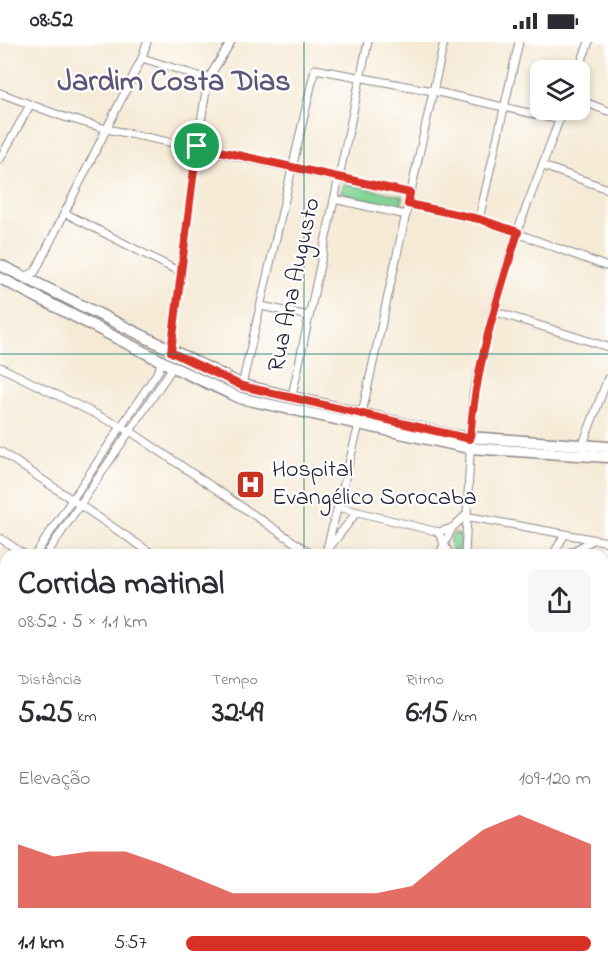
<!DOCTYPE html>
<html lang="pt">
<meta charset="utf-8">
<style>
body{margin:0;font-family:"Indie Flower",sans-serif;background:#f7f7f7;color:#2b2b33;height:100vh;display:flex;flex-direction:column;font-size:22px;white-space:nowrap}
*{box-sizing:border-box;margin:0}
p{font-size:20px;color:#7c7c81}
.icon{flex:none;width:33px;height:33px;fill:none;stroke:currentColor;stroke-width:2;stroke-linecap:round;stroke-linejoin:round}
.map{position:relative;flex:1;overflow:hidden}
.side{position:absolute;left:0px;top:507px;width:609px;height:429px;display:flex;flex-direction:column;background:#fff;border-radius:18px 18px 0 0;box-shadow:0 3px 9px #0003}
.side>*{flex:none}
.fabs{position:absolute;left:530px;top:18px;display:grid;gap:12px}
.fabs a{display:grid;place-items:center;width:60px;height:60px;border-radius:12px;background:#fff;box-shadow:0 3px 9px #0003;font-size:30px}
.pin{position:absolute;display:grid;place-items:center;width:51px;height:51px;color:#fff;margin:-26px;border:3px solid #fff;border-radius:50%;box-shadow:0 2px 6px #0007}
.round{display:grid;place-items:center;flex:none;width:63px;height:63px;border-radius:12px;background:#f7f7f7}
.head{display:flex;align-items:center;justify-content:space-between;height:102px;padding:0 18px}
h1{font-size:33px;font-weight:700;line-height:45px}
.figures{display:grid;grid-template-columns:repeat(3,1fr);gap:9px;height:102px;padding:6px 18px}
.figures div{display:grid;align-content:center}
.figures b{font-size:30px;font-weight:700}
.figures small{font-size:16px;font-weight:400}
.figures p{font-size:16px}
.chart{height:168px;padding:12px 18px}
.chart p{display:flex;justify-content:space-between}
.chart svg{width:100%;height:108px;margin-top:6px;fill:#d93025;opacity:.7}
ul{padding:0 18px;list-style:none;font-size:20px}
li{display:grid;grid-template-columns:96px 72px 1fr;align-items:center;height:45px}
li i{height:15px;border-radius:8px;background:#d93025}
.status{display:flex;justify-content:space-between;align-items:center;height:42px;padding:0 30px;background:#fff;direction:ltr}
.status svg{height:16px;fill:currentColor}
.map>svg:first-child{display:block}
.green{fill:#83d495;stroke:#527b68;stroke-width:1.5}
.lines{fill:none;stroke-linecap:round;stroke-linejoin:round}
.minor-casing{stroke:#8c8688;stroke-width:9}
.primary-casing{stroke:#8c8688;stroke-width:13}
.minor{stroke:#fff;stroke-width:7}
.primary{stroke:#fff;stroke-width:10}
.route-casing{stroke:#fff;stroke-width:12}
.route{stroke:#d93025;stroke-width:8}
.grid{fill:none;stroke:#0f766e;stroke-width:1.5;stroke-opacity:0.55}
.labels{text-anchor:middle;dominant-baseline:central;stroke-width:4.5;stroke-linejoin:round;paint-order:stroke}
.street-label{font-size:24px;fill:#22223b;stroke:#fff}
.poi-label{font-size:24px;fill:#22223b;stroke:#fff;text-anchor:start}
.district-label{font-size:30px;font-weight:bold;fill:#5e5676;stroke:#fff}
</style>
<div class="status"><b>08:52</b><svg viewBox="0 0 49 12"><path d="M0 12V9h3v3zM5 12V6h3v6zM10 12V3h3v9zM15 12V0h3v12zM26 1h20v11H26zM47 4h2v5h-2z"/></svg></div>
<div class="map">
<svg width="608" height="936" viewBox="0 0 608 936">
<rect width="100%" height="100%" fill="#fff"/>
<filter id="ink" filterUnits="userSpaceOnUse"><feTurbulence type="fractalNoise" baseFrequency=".0167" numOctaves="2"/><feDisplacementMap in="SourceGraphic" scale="12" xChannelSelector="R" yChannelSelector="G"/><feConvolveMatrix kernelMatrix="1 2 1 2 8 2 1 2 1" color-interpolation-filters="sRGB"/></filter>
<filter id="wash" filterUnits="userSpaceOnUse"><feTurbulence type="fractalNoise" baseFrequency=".008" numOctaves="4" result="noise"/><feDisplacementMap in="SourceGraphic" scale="24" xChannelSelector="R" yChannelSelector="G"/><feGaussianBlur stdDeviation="1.35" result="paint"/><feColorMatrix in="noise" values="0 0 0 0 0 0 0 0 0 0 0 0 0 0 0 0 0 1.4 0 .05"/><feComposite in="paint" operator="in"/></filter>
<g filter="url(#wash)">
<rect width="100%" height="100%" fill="#f5ead5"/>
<!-- green -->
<g class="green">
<path d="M345 141 402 154V164L399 166 343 152 341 149Z"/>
<path d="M454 491 461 494V503L458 510 451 507 450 497Z"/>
<path d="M341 930H381L390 936H337Z"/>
</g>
</g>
<g filter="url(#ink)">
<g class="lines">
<defs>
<g id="minor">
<path d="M142 16 208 37"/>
<path d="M578 28 589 0"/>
<path d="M0 51 64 75 107 87 410 151"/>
<path d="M579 58 608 69"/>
<path d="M0 117 30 63"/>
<path d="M543 124 608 147"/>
<path d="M334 157 406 173"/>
<path d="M408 162 479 177 608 225"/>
<path d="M65 171 180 230"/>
<path d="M479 177 519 0"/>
<path d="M25 235 35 230 142 16 147 0"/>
<path d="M261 264 309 274"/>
<path d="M493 269 608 305"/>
<path d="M171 309 197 104 208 37 231 0"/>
<path d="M0 325 130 389 313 513"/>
<path d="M242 343 315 27 433 49 560 78"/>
<path d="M292 354 368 0"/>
<path d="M584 406 583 402 608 336"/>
<path d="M0 409 154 513"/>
<path d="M338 465 438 490 452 486 465 474"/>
<path d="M465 474 608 500"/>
<path d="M438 490 450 513"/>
<path d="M0 496 25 513"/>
<path d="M329 506 357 470"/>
<path d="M326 510 362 371 444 0"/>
<path d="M35 513 159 328 161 319"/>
<path d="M46 513 173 325"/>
<path d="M439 513 452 486"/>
<path d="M465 513 473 352 493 269 517 190 563 68"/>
<path d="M553 513 565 492"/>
<path d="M566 513 593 498"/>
<path d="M0 566 6 557"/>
<path d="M603 569 608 577"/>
<path d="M0 583 6 574"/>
<path d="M0 588 6 592"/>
<path d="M0 684 6 688"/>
<path d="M603 723 608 731"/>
<path d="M0 772 6 776"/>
<path d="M603 816 608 813"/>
<path d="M0 859 6 864"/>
<path d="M81 930 90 936"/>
<path d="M232 930 241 936"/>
<path d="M587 930 589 936"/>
<path d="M44 936 48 930"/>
<path d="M165 936 169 930"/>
<path d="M282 936 285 930"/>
<path d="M598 936 608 931"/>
</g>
<g id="primary">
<path d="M0 223 242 343 454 394 608 405"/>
<path d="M0 236 173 325 240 356 469 406 608 415"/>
</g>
</defs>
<!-- minor casing -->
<use href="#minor" class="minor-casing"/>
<!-- primary casing -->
<use href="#primary" class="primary-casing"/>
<!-- minor -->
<use href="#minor" class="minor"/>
<!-- primary -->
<use href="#primary" class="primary"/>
</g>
</g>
<g class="lines" filter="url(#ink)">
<defs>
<path id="route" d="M197 104 410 151 408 162 479 177 518 190C497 258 475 325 470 397L242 344 171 310Z"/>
</defs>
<!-- route casing -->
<use href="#route" class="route-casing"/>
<!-- route -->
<use href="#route" class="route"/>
</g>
<!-- grid -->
<path class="grid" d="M304 0V513M0 312H608M0 624H6M603 624H608M304 930V936"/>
<!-- icons -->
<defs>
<symbol id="hospital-square" viewBox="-11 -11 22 22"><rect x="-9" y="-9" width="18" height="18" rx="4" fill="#c8321e" stroke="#fff"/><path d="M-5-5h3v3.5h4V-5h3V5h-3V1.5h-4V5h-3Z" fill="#fff"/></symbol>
</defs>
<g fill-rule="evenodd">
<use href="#hospital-square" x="234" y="426" width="33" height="33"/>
</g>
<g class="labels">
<!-- street labels -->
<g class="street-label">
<text transform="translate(295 243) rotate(-78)">Rua Ana Augusto</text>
</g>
<!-- poi labels -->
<g class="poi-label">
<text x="272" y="428">Hospital<tspan x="272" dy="28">Evangélico Sorocaba</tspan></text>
</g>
<!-- district labels -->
<g class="district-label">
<text x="174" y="41">Jardim Costa Dias</text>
</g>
</g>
</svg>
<div class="fabs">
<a><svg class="icon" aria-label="layers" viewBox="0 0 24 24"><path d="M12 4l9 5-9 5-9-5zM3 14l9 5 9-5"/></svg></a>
</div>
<div class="pin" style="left:197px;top:104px;background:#1e9e55"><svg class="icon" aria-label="arrive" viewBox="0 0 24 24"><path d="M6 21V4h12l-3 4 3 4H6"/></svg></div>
<section class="side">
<div class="head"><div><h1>Corrida matinal</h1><p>08:52 · 5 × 1.1 km</p></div><a class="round"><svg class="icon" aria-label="share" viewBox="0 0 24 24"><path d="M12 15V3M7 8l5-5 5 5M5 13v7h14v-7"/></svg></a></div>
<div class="figures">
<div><p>Distância</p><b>5.25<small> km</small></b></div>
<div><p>Tempo</p><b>32:49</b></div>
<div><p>Ritmo</p><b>6:15<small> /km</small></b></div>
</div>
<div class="chart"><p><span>Elevação</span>109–120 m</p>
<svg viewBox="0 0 160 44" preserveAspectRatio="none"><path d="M0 44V18L10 23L20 21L30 21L40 26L50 32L60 38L70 38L80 38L90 38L100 38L110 35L120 23L130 12L140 6L150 12L160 18V44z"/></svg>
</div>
<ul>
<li><b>1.1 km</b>5:57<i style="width:100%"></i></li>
</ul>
</section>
</div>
